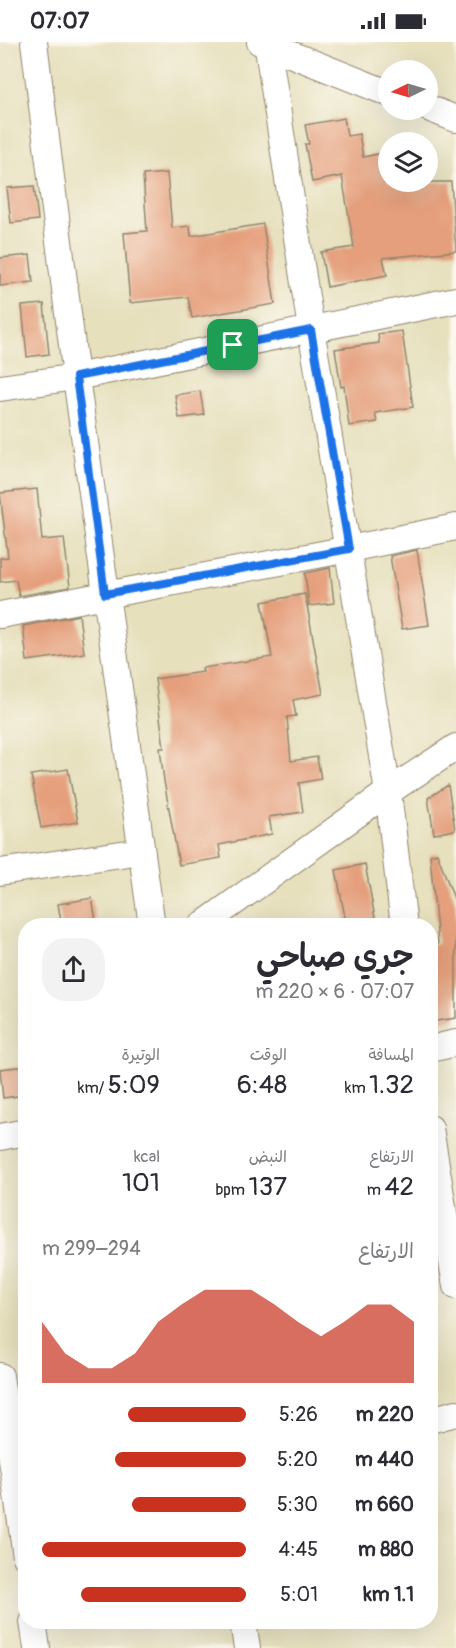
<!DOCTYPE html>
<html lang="ar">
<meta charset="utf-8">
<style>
body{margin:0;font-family:Pangolin,"Playpen Sans Arabic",sans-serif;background:#f2f2f3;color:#2b2b33;direction:rtl;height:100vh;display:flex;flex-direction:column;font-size:22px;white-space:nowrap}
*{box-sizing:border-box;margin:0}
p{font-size:20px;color:#7c7c81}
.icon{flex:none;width:33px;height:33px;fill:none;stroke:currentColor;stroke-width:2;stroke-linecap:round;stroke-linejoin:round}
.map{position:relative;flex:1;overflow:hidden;direction:ltr}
.details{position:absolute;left:18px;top:876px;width:420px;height:711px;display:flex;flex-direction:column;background:#fff;border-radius:24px;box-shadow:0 6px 24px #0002;direction:rtl}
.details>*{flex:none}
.needle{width:39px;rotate:265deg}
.fabs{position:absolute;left:378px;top:18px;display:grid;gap:12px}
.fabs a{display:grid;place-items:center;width:60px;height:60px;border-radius:50%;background:#fff;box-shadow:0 6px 24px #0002;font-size:30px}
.pin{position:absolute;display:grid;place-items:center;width:51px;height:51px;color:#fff;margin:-26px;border-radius:12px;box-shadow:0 3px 9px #0006}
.round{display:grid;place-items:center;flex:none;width:63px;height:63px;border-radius:24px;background:#f2f2f3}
.head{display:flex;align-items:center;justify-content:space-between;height:102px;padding:0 24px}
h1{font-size:33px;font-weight:600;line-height:45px}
.stats{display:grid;grid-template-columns:repeat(3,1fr);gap:9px;height:102px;padding:6px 24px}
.stats div{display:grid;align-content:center}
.stats b{font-size:26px;font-weight:600}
.stats small{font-size:16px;font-weight:400}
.stats p{font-size:16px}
.chart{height:168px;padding:12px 24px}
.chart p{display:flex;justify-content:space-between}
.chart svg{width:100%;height:108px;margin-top:6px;fill:#c8321e;opacity:.7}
ul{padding:0 24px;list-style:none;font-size:20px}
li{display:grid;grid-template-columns:96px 72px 1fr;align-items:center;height:45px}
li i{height:15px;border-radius:8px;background:#c8321e}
.status{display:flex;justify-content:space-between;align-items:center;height:42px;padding:0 30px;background:#fff;direction:ltr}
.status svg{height:16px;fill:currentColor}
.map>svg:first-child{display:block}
.building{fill:#e59f7c}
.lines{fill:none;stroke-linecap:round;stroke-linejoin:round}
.street-casing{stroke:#90856e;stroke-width:28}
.street{stroke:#fff;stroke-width:26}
.route-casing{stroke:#fff;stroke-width:12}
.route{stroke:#1a73e8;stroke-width:8}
</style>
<div class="status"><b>07:07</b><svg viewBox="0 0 49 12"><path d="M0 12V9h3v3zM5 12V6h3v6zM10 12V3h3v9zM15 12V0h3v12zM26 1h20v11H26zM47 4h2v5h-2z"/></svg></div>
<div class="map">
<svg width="456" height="1606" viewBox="0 0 456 1606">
<rect width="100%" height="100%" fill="#fbf7ec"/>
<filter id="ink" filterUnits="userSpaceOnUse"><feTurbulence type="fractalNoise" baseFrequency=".0167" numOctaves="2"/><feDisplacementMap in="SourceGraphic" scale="12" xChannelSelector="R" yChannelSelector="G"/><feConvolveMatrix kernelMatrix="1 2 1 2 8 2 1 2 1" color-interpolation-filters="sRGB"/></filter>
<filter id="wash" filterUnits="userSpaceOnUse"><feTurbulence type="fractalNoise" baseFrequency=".008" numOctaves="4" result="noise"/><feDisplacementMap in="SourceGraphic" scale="24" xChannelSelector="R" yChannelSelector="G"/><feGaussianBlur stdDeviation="1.35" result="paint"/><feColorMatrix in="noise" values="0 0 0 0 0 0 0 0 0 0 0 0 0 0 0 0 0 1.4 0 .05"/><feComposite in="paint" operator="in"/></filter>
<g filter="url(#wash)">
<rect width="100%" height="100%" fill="#e6e0bd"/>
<g id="blocks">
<!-- building -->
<g class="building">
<path d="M344 76 347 94 359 92 363 115 388 110V140H451L456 209 383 216 387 233 327 245 321 210 354 205 342 134 312 140 305 102H309L305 83Z"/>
<path d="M167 131 172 186 190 184 191 194 263 182 275 262 192 276 188 255 130 261 124 191 147 189 143 133Z"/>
<path d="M34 144 38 178 11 181 7 146Z"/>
<path d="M30 213 33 240 0 244V216Z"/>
<path d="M44 262 49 312 27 315 22 264Z"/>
<path d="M402 289 413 365 375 371 377 380 349 384 344 344 341 345 335 307 379 301 378 292Z"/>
<path d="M200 349 204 373 179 376 175 353Z"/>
<path d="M37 447 42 498 64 496 70 545 19 554 16 538 0 540V516L8 515 0 451Z"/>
<path d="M417 508 429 583 402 587 390 514Z"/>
<path d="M330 526 334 561 309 564 305 531Z"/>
<path d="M305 552 323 652 293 658 296 674 287 675 291 719 317 715 321 737 299 741 303 770 269 775 272 792 219 803 221 816 179 823 164 739 160 706H164L155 637 203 630 202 626 272 615 262 560Z"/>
<path d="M79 573 84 611 27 619 23 584Z"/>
<path d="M68 727 78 780 41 786 31 733Z"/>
<path d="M448 743 455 788 434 792 428 756Z"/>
<path d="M437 811 456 862V976L430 980V903L438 902 430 813Z"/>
<path d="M365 822 375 876 346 881 336 828Z"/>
<path d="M92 856 97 884H62L58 862Z"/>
<path d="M26 1024V1053L3 1056 0 1027Z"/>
</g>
</g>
</g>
<g filter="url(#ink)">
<use href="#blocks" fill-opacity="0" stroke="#90856e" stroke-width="1.5"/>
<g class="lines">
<defs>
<g id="street">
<path d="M34 0 76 335 152 884"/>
<path d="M260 0 388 51"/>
<path d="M267 0 311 287 388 750 404 884"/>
<path d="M428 66 456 77"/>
<path d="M0 346 76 335 456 258"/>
<path d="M0 573 349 507 456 485"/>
<path d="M0 830 141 809"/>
<path d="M201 884 388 750 456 705"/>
<path d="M430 1007 456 1001"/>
<path d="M430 1086 456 1244"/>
<path d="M0 1095 26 1090"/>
<path d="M0 1334 26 1515"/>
<path d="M430 1378 456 1371"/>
<path d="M33 1580 37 1606"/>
<path d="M243 1580 247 1606"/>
</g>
</defs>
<!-- street casing -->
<use href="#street" class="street-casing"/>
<!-- street -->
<use href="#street" class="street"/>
</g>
</g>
<g class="lines" filter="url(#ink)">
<defs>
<path id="route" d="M311 288 349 507 105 552 76 335Z"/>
</defs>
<!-- route casing -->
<use href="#route" class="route-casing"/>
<!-- route -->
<use href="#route" class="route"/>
</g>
</svg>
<div class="fabs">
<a><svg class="needle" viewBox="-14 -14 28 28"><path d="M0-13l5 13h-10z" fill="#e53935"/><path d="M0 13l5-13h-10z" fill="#7c7c81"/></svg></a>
<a><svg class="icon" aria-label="layers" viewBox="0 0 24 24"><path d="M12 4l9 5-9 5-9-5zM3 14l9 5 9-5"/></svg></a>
</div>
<div class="pin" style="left:233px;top:303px;background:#1e9e55"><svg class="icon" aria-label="arrive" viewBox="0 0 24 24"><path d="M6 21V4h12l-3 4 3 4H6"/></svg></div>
<section class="details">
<div class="head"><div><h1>جري صباحي</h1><p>07:07 · 6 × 220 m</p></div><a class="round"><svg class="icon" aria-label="share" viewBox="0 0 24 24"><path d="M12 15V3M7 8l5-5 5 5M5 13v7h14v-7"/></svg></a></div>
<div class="stats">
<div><p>المسافة</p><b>1.32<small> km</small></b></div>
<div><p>الوقت</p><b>6:48</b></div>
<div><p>الوتيرة</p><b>5:09<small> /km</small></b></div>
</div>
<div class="stats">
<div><p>الارتفاع</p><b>42<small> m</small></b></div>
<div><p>النبض</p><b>137<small> bpm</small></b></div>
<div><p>kcal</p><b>101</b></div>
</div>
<div class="chart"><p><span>الارتفاع</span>294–299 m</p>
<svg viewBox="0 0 160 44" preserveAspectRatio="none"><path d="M0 44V19L10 32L20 38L30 38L40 32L50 19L60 12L70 6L80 6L90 6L100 12L110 19L120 25L130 19L140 12L150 12L160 19V44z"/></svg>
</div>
<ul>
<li><b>220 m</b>5:26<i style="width:58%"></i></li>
<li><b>440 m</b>5:20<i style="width:64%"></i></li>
<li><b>660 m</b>5:30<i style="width:56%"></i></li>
<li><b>880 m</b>4:45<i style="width:100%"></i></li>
<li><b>1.1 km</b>5:01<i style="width:81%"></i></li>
</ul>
</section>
</div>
